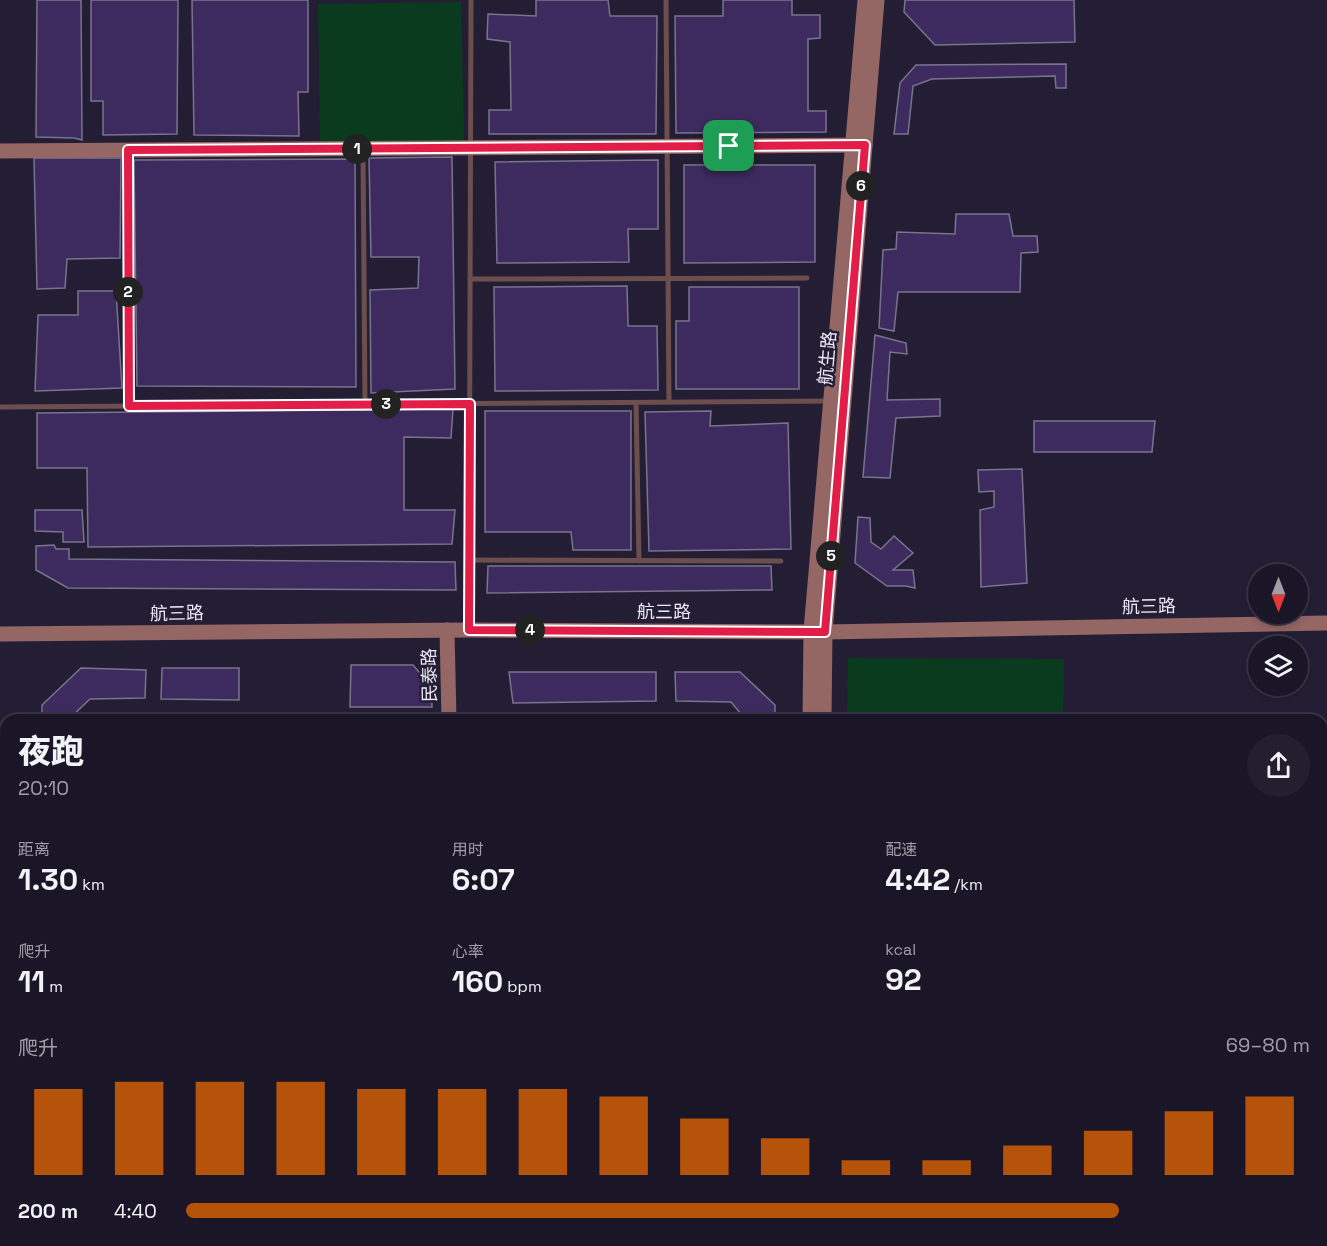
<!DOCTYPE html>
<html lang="zh">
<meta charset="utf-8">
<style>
body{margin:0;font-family:"Space Grotesk","Noto Sans SC",sans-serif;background:#241f2f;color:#f1f3f6;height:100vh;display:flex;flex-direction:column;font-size:22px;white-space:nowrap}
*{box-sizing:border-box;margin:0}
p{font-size:20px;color:#a09fa7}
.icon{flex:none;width:33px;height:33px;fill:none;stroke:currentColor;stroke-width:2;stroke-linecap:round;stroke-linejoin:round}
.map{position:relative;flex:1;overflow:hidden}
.sheet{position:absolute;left:0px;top:714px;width:1328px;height:532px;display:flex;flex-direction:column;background:#1b1627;border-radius:18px 18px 0 0;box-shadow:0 3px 9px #0003,0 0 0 2px #393544}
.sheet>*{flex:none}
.needle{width:39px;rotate:180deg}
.buttons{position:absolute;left:1248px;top:564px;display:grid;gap:12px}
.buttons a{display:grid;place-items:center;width:60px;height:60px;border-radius:50%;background:#1b1627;box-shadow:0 3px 9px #0003,0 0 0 2px #393544;font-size:30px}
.pin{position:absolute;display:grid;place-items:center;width:51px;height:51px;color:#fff;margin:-26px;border-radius:12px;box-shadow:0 3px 9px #0006}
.km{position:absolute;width:30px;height:30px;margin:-15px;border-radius:50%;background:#222;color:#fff;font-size:16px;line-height:30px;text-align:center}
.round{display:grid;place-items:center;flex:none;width:63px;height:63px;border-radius:32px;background:#241f2f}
.summary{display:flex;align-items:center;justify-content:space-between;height:102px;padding:0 18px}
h1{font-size:33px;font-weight:800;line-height:45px}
.figures{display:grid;grid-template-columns:repeat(3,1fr);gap:9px;height:102px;padding:6px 18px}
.figures div{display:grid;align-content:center}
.figures b{font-size:30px;font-weight:800}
.figures small{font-size:16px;font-weight:400}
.figures p{font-size:16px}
.chart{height:168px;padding:12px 18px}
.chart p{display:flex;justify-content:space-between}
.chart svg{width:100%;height:108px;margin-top:6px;stroke:#b45309;stroke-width:6}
ul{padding:0 18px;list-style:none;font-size:20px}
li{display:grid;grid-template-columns:96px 72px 1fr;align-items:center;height:45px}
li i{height:15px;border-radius:8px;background:#b45309}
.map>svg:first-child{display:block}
.education{fill:#322532}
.green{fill:#0b3b1f}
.building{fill:#3d2b5f;stroke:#79738d;stroke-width:1.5}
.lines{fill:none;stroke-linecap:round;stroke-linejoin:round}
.lane{stroke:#6c4e4d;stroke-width:5}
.street{stroke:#6c4e4d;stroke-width:10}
.secondary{stroke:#946664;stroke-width:15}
.route-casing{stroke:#fff;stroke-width:12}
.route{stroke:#e11d48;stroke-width:8}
.labels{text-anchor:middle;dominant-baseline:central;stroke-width:5;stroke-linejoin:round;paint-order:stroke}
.street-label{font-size:18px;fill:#ebe7f6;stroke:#241e34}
</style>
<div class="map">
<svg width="1327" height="1246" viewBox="0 0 1327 1246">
<rect width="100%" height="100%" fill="#241e34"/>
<!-- education -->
<path class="education" d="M30 1240 331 1241V1246H30Z"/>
<!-- green -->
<g class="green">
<path d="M461 2 464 141 320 143 318 4Z"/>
<path d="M848 658 1064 659 1063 720H847Z"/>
<path d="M679 1241V1246H560V1240Z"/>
</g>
<!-- building -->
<g class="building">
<path d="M37 0H81L82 140 74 138 36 137Z"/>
<path d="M91 0H178L177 134 103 135V101H91Z"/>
<path d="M192 0H308V92H298L299 136 194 135Z"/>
<path d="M536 0H608L610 16H657L656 134H489V110H511L510 42 487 39 488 14 536 16Z"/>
<path d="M723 0H792V15H820V38L808 39V111H826V132L676 133 675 16H723Z"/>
<path d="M905 0H1074L1075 42 935 45 904 12Z"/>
<path d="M1066 64V88H1056L1055 76 932 79 913 86 908 134H894L900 83 916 65Z"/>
<path d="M452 157 455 389 371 393 370 290 418 288 419 257H371L369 158Z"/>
<path d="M34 158H121L120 258 67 259 65 288 37 289Z"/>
<path d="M355 159 356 387 137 386 134 160Z"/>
<path d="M658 160V229H628L629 262 497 263 495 162Z"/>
<path d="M684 165H815V262L684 263Z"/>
<path d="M956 214H1009L1013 236H1037L1038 252 1021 253 1020 292H898L894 331 879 328 883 250 896 249 897 232 955 234Z"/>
<path d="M627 286 628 326H657L658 390 495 391 494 287Z"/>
<path d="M689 287H799V389H676V321H689Z"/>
<path d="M78 291H116L122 388 35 391 38 315H78Z"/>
<path d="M875 335 906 343 907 354 890 352 887 400 940 399V416L896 418 890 478 863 477Z"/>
<path d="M453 409 451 438 404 437V510H455L452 544 88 547 87 468H37V413Z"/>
<path d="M485 411H631V550H573L571 532H485Z"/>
<path d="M711 411 710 426 788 423 791 549 649 551 645 412Z"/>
<path d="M1034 421H1155L1152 452H1034Z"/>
<path d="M1022 469 1027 583 981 587 980 510 994 507V491L979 492 978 470Z"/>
<path d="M35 510H82L84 542H63V532L35 531Z"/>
<path d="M858 517 870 518 871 542 881 549 894 536 913 553 893 570H913L915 588 906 586H887L855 563Z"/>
<path d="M54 545 56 549H69V559L455 562 456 590 68 588 36 570V546Z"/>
<path d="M488 566H771L772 590 487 593Z"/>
<path d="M351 665H413L431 686 432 707H350Z"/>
<path d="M81 668 146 670 145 698 90 699 68 720H42V705Z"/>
<path d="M162 668H239V700L161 699Z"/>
<path d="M509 672H656V701L513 703Z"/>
<path d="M675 672H740L775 705V720H746L731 702 676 701Z"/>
<rect x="400" y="719" width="37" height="1"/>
<rect x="1322" y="1033" width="5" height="44"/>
<path d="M1322 1119 1327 1120V1150H1322Z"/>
<path d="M1327 1178V1208L1322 1209V1179Z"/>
<rect x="196" y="1240" width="131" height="6"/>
<rect x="341" y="1240" width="87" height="6"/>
<rect x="438" y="1240" width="120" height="6"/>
<path d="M696 1240H774V1246H695Z"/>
<path d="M990 1240H1066L1069 1246H990Z"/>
<path d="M1151 1243V1246H1117V1244Z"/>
</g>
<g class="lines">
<!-- lane -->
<g class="lane">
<path d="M666 0 669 402"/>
<path d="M363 151 365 404"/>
<path d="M127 152 129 406"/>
<path d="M470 279 807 278"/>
<path d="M636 403 639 561"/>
<path d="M0 407 830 401"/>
<path d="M469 560 781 561"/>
<path d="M469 628 471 0"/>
<path d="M1322 1110 1327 1111"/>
<path d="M1322 1223H1327"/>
<path d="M951 1240V1246"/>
</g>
<!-- street -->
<path class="street" d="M0 1036H6"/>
<!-- secondary -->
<g class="secondary">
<path d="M0 151 865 145"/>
<path d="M447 630 449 720"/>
<path d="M0 634 469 630 825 632 1327 623"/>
<path d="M810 720 811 631 865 0"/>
<path d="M824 720 825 632 877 0"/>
<path d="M820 1240V1246"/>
<path d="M806 1246V1240"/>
</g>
</g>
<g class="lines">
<defs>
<path id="route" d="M865 145 825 632 469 630 470 404 129 406 128 150Z"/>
</defs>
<!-- route casing -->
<use href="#route" class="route-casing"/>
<!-- route -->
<use href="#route" class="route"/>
</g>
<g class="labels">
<!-- street labels -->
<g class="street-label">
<text transform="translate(827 358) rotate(-85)">航生路</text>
<text transform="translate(1149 606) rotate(-1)">航三路</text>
<text x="664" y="611">航三路</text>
<text transform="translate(177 613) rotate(-1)">航三路</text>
<text transform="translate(429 675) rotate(-91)">民泰路</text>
</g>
</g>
</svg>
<div class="buttons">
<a><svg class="needle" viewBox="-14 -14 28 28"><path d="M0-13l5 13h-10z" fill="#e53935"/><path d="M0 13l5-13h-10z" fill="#a09fa7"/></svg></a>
<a><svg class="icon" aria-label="layers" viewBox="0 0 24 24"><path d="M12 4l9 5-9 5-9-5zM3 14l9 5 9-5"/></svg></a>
</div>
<div class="pin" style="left:729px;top:146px;background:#1e9e55"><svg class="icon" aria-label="arrive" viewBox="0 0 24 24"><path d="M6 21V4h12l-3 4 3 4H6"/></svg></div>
<b class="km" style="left:357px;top:149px">1</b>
<b class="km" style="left:128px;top:292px">2</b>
<b class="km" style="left:386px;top:404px">3</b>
<b class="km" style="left:530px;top:630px">4</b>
<b class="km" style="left:831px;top:556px">5</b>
<b class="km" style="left:861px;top:186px">6</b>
<section class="sheet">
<div class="summary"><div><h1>夜跑</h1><p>20:10</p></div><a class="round"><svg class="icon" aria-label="share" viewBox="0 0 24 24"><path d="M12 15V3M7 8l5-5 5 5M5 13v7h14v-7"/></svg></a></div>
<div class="figures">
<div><p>距离</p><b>1.30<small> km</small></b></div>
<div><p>用时</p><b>6:07</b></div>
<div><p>配速</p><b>4:42<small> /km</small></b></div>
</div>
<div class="figures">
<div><p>爬升</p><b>11<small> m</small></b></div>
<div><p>心率</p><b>160<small> bpm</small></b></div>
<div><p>kcal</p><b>92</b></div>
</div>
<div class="chart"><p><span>爬升</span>69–80 m</p>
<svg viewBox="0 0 160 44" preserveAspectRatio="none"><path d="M5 44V9M15 44V6M25 44V6M35 44V6M45 44V9M55 44V9M65 44V9M75 44V12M85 44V21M95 44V29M105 44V38M115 44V38M125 44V32M135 44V26M145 44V18M155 44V12"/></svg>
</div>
<ul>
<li><b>200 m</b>4:40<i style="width:83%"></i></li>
</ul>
</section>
</div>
